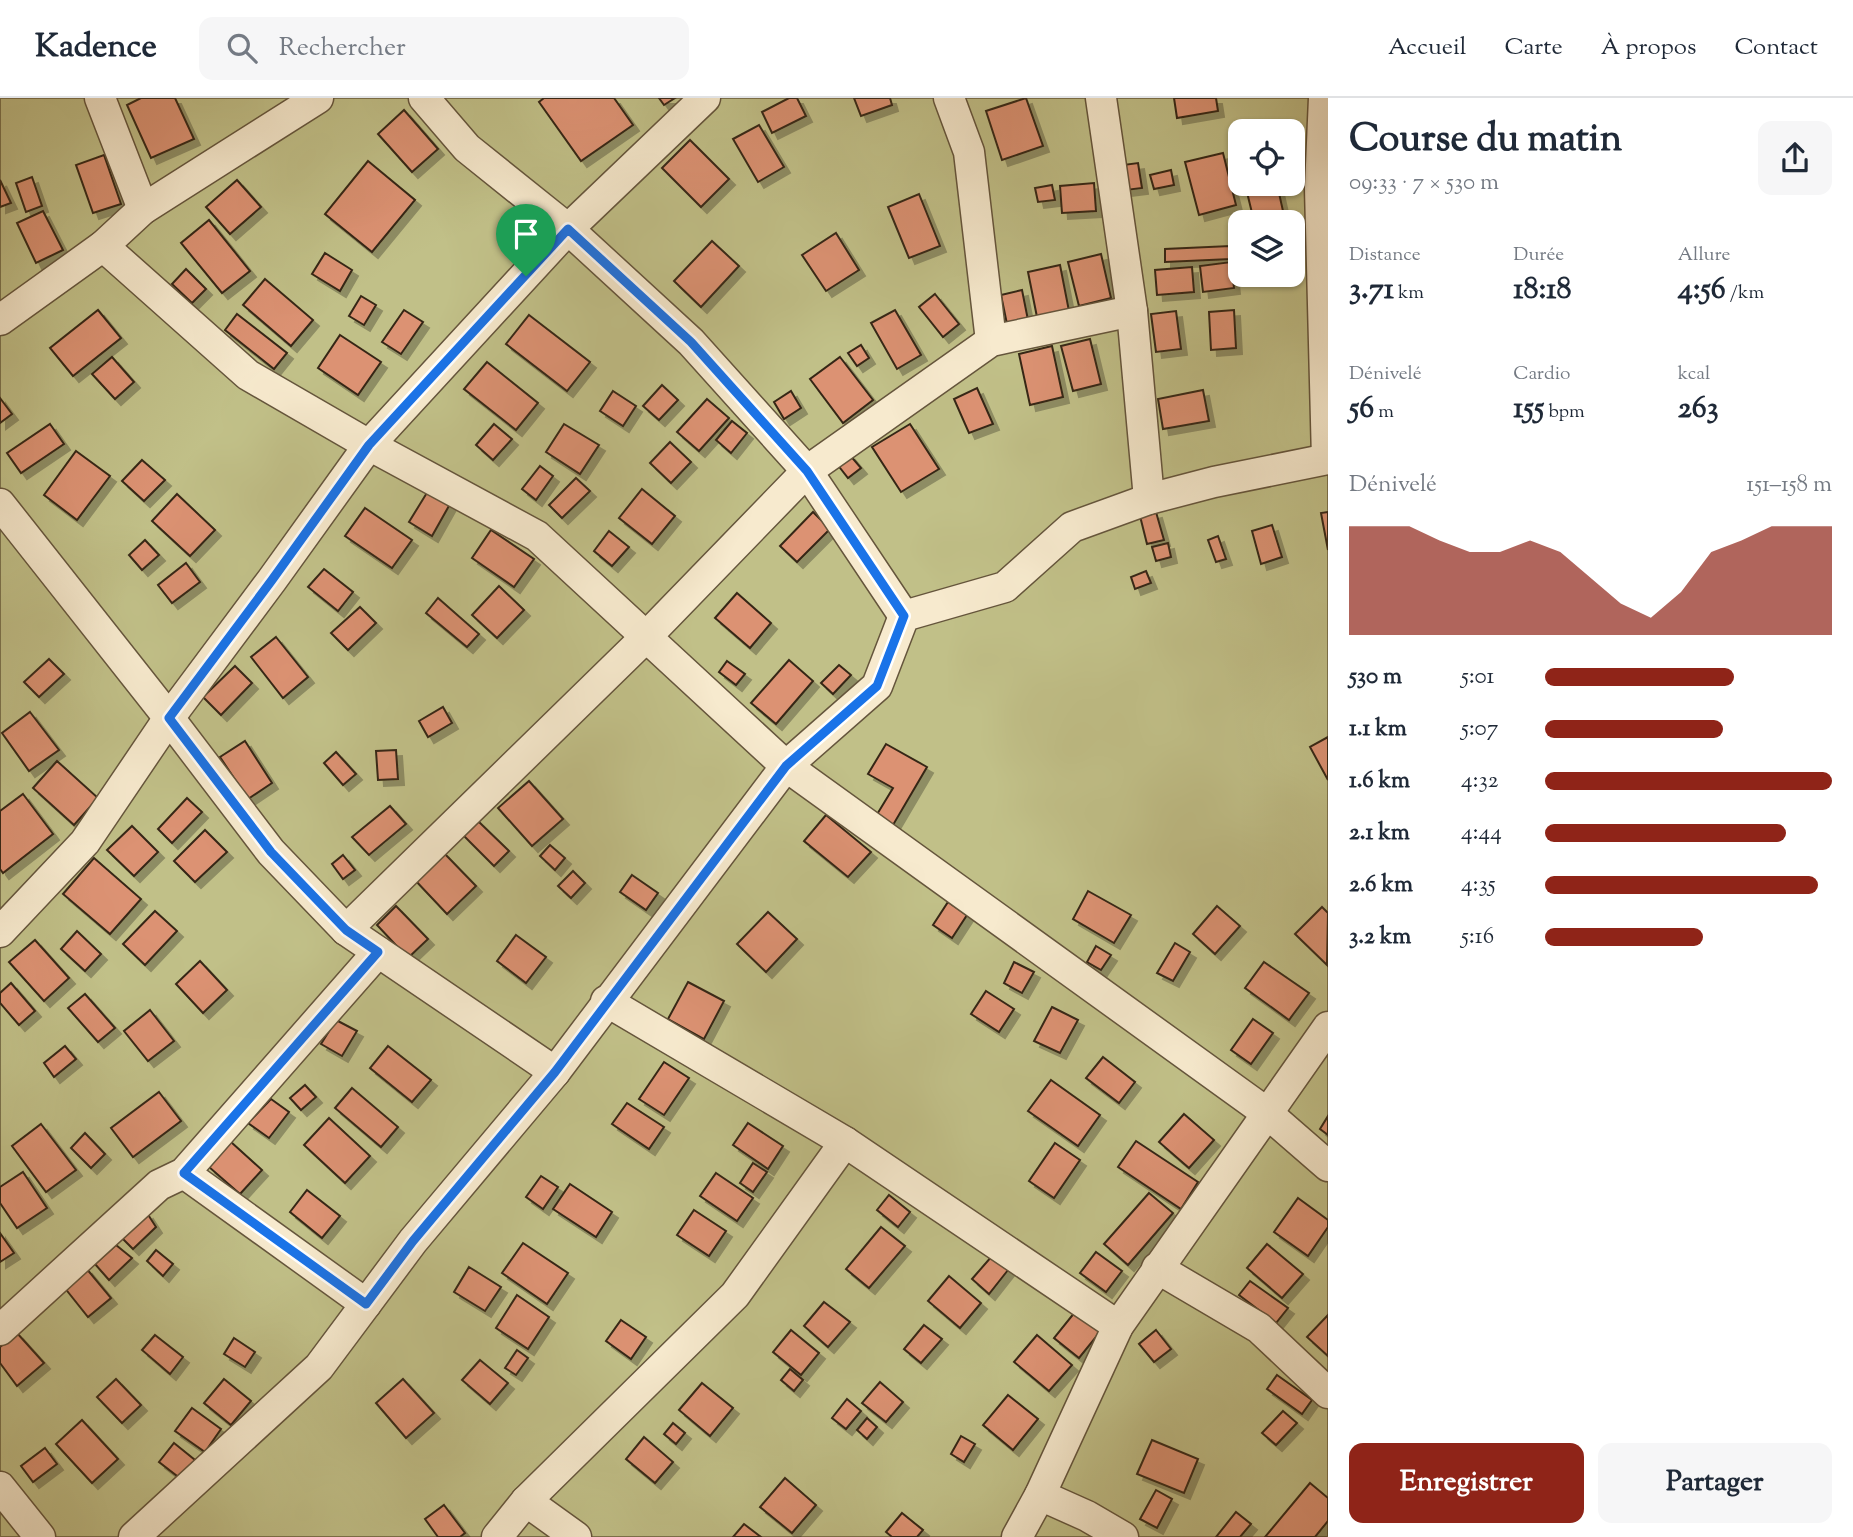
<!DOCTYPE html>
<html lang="fr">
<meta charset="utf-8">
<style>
body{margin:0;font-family:"Sorts Mill Goudy",serif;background:#f6f6f7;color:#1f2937;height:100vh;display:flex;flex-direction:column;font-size:26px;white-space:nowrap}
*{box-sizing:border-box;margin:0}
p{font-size:23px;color:#747a83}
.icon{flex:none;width:38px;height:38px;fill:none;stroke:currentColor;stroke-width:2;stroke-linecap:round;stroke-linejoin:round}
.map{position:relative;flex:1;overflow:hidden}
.side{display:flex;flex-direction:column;background:#fff;width:525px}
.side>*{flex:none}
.controls{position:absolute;left:1228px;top:21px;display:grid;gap:14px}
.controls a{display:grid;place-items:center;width:77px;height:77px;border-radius:14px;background:#fff;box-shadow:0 2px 5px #0004;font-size:35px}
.pin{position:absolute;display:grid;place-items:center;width:60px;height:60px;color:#fff;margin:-72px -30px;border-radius:50% 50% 50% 0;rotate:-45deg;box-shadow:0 0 7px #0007}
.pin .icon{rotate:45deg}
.round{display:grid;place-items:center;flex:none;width:74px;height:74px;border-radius:14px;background:#f6f6f7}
.head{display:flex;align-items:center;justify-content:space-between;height:119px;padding:0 21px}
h1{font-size:38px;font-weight:800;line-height:52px}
.figures{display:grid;grid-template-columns:repeat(3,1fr);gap:10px;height:119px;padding:7px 21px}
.figures div{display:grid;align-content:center}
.figures b{font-size:30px;font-weight:800}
.figures small{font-size:19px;font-weight:400}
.figures p{font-size:19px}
.chart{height:196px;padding:14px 21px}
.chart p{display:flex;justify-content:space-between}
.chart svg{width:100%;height:126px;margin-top:7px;fill:#8f2418;opacity:.7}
.action{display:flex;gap:14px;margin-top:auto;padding:14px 21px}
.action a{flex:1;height:80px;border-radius:14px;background:#8f2418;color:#fff;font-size:28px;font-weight:800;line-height:80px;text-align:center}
.action a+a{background:#f6f6f7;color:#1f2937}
ul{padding:0 21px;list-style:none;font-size:23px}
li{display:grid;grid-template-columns:112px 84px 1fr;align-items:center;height:52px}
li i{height:18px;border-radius:9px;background:#8f2418}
header{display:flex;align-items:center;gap:42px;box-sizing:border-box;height:98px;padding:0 35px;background:#fff;border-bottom:2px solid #e0e1e3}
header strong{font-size:33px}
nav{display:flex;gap:38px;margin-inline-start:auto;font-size:24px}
.search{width:490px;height:63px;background:#f6f6f7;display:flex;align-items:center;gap:18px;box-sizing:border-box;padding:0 24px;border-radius:14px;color:#747a83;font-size:26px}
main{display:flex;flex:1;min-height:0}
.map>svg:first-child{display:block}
.green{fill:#c1c088;stroke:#7c744e;stroke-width:2;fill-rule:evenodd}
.building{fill:#dc9273;stroke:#362715;stroke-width:2;filter:url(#shadow)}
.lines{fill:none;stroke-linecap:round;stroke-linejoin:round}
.street-casing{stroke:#65553c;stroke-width:33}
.street{stroke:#f7eace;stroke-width:30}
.route-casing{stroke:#fff;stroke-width:14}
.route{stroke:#1a73e8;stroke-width:9}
</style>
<header>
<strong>Kadence</strong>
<div class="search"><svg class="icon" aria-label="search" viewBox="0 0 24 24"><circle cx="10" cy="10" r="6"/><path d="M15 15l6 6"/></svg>Rechercher</div>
<nav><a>Accueil</a><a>Carte</a><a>À propos</a><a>Contact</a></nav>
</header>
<main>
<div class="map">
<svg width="1328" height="1439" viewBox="0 0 1328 1439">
<defs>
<filter id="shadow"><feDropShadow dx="6" dy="6" stdDeviation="0" flood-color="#0004"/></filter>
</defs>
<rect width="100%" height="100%" fill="#f3dfb3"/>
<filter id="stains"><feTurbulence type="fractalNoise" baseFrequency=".00286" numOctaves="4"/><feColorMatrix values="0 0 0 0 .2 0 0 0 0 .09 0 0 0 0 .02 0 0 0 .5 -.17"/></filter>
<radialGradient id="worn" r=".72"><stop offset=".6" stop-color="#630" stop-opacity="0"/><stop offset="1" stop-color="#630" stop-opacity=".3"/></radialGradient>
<!-- green -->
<path class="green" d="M0 0H1328V1439H0ZM1241 33H1293V86H1241ZM1241 124H1293V177H1241Z"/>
<!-- building -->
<g class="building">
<path d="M141 0H175L194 41 151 60 127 7Z"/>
<path d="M544 0H614L633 27 581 63 539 4Z"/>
<path d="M659 0H675L664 7Z"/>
<path d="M789 0H797L806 18 772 35 762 14Z"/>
<path d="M854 0H890L892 7 861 18Z"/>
<path d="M1026 0 1043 48 1002 62 986 13Z"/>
<path d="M1174 0H1216L1218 13 1177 20Z"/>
<path d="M404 12 438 51 412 74 378 36Z"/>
<path d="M759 27 784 69 758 84 733 41Z"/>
<path d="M690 42 729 81 701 109 662 70Z"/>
<path d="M1223 55 1236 107 1199 117 1185 64Z"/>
<path d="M104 57 121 106 93 115 76 67Z"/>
<path d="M368 63 415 102 372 154 325 116Z"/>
<path d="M1138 65 1142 90 1126 92 1123 67Z"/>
<path d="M1171 72 1174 87 1154 91 1150 77Z"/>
<path d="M32 79 42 108 26 114 16 85Z"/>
<path d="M0 82 11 105 0 109Z"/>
<path d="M237 82 261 109 230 136 206 109Z"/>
<path d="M1094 85 1096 113 1062 115 1060 88Z"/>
<path d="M1245 86H1277L1283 113 1253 119Z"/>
<path d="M1052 87 1055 102 1038 104 1035 90Z"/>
<path d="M919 96 940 148 909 160 888 109Z"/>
<path d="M43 113 63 152 36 165 17 125Z"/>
<path d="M209 122 250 173 222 195 181 145Z"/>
<path d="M836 135 859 172 826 193 802 157Z"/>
<path d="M712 143 739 168 701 209 674 183Z"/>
<path d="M1230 148 1231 161 1165 164V151Z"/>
<path d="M325 155 352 172 340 193 312 176Z"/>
<path d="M1101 156 1111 200 1079 208 1068 164Z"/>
<path d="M1231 164 1234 190 1203 194 1200 168Z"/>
<path d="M1060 167 1069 213 1037 219 1028 174Z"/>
<path d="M1192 169 1194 194 1157 197 1155 172Z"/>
<path d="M186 171 206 191 192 205 172 186Z"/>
<path d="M265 181 313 222 291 248 243 207Z"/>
<path d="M1022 192 1028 222 1007 226 1001 197Z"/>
<path d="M935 196 959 226 943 239 919 209Z"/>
<path d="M361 198 376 207 364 227 349 218Z"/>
<path d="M98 212 121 240 73 278 50 250Z"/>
<path d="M404 212 423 224 401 256 382 244Z"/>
<path d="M895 212 921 257 897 271 871 225Z"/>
<path d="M1234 212 1236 250 1211 252 1209 214Z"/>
<path d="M1176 213 1181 251 1156 254 1151 216Z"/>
<path d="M237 216 287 255 274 271 225 232Z"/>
<path d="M529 217 590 264 567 293 506 246Z"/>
<path d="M340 237 381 264 358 297 318 270Z"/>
<path d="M1090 241 1101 286 1073 293 1061 248Z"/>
<path d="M861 247 869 260 857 268 848 255Z"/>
<path d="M1052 248 1063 299 1030 307 1019 256Z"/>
<path d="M112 259 134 284 115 301 92 276Z"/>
<path d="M840 259 873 302 843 325 810 281Z"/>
<path d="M487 264 538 305 516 332 464 291Z"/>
<path d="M662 287 678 302 659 322 643 308Z"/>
<path d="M977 290 993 326 969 335 954 301Z"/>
<path d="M1203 292 1209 323 1163 331 1158 301Z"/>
<path d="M613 293 636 308 623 328 600 313Z"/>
<path d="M791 293 801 310 784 321 774 304Z"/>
<path d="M0 300 12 316 0 325Z"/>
<path d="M707 301 729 320 699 353 677 334Z"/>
<path d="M732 323 747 335 731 355 716 342Z"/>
<path d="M50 326 64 346 21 375 7 355Z"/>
<path d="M494 326 512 341 493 362 476 347Z"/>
<path d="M564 326 599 347 580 376 546 354Z"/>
<path d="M910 326 939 371 901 394 872 349Z"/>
<path d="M670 344 691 364 671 385 650 365Z"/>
<path d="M76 353 110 378 77 422 44 397Z"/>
<path d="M849 356 861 370 848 380 837 366Z"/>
<path d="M142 362 165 382 144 403 122 383Z"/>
<path d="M540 368 553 378 536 402 522 391Z"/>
<path d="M576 380 590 393 562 420 549 407Z"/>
<path d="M642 391 675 418 652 446 619 420Z"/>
<path d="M428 393 450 406 432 438 409 424Z"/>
<path d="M177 396 215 432 190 458 152 423Z"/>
<path d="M365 410 412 442 392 470 345 438Z"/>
<path d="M813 414 830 431 797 464 780 448Z"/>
<path d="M1156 414 1164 442 1147 446 1140 418Z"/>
<path d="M1328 414V452L1321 415Z"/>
<path d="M1272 427 1282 459 1261 466 1252 433Z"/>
<path d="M491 432 534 461 514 489 472 460Z"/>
<path d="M609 433 629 449 612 468 594 453Z"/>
<path d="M1218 438 1226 461 1216 464 1208 442Z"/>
<path d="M145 442 159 457 142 472 129 457Z"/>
<path d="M1168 445 1171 459 1156 463 1152 449Z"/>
<path d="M186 465 200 484 172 505 158 487Z"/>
<path d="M324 471 353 494 338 513 308 489Z"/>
<path d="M1146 473 1151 485 1135 491 1131 479Z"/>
<path d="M499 488 524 512 497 540 472 517Z"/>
<path d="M737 495 771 525 750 550 715 520Z"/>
<path d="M438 500 479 536 467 549 426 515Z"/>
<path d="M360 509 376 525 348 552 331 535Z"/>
<path d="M276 539 308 579 283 600 251 559Z"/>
<path d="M49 561 64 576 39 599 24 584Z"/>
<path d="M789 562 813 583 776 626 751 605Z"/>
<path d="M727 563 745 576 736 587 719 574Z"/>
<path d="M839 567 851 577 833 596 821 585Z"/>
<path d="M235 568 252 585 221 617 203 599Z"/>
<path d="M443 609 452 625 428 639 419 623Z"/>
<path d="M30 614 59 652 29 673 2 635Z"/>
<path d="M1328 639V682L1310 649Z"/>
<path d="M245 643 272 685 248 701 220 659Z"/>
<path d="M886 646 927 669 893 727 876 718 893 690 868 676Z"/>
<path d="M396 652 398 681 378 682 376 653Z"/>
<path d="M336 654 356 676 343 687 324 665Z"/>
<path d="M57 663 98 700 74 727 33 690Z"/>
<path d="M529 683 563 721 532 748 498 710Z"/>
<path d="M23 696 53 736 3 775 0 771V713Z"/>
<path d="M187 700 202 714 172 745 158 731Z"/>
<path d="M390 708 406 726 369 757 352 739Z"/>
<path d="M826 717 871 754 848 779 804 743Z"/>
<path d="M478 723 509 753 494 768 464 738Z"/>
<path d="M132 728 158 754 134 778 107 752Z"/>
<path d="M205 732 227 754 195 784 174 763Z"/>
<path d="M550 747 565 760 555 772 540 758Z"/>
<path d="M443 754 476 788 447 816 414 781Z"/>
<path d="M343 757 355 772 343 781 332 766Z"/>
<path d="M94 760 141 801 110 836 63 796Z"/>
<path d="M573 773 585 785 571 800 558 788Z"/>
<path d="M632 777 658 795 646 812 620 794Z"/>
<path d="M1088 793 1131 817 1114 845 1073 821Z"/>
<path d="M948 804 967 817 952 840 933 827Z"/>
<path d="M396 808 428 841 408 860 377 827Z"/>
<path d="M1217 808 1240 828 1215 856 1193 836Z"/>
<path d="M1322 809 1328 815 1327 867 1295 836Z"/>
<path d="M155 813 177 833 145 867 123 846Z"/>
<path d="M768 814 797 841 766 874 737 846Z"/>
<path d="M77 833 101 856 85 873 61 851Z"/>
<path d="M516 837 546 859 526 885 497 863Z"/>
<path d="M35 842 69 880 44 903 9 864Z"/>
<path d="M1175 845 1190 854 1173 883 1157 875Z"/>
<path d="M1096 848 1111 857 1101 872 1087 864Z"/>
<path d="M200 863 227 892 203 915 176 886Z"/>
<path d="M1014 864 1034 874 1022 895 1004 885Z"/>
<path d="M1264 864 1309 895 1289 922 1245 890Z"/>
<path d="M688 884 724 903 704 941 668 921Z"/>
<path d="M11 885 35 913 19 927 0 905V895Z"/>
<path d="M986 893 1014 911 999 934 971 916Z"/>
<path d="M85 896 115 930 98 944 68 910Z"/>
<path d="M1052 909 1078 922 1060 955 1034 943Z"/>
<path d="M150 912 174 943 148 963 124 933Z"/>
<path d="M1253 921 1273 935 1251 966 1231 952Z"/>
<path d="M336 922 357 933 342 958 321 946Z"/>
<path d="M65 948 76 961 54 979 44 965Z"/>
<path d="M388 948 431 982 412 1004 370 970Z"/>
<path d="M1103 959 1135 984 1119 1005 1086 980Z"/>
<path d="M664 964 689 980 664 1017 639 1001Z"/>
<path d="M1051 982 1100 1017 1078 1048 1028 1013Z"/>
<path d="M305 987 316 999 301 1012 290 1000Z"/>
<path d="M352 990 398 1029 381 1049 335 1010Z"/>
<path d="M159 994 181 1023 133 1059 111 1030Z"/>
<path d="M271 1001 289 1014 269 1040 248 1025Z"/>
<path d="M627 1005 664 1029 649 1051 612 1026Z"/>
<path d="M1184 1016 1214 1042 1189 1070 1159 1044Z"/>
<path d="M1328 1018V1037L1320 1031Z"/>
<path d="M329 1020 370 1058 345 1085 304 1047Z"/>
<path d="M748 1025 783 1048 768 1071 733 1047Z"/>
<path d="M41 1026 76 1072 46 1094 12 1048Z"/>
<path d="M85 1035 105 1056 91 1070 71 1050Z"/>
<path d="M1136 1043 1198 1084 1181 1111 1118 1069Z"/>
<path d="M231 1044 262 1072 240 1096 209 1069Z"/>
<path d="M1055 1045 1080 1062 1054 1100 1029 1083Z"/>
<path d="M753 1065 767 1074 753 1094 740 1085Z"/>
<path d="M23 1074 47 1110 17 1130 0 1105V1089Z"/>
<path d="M716 1075 753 1100 737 1123 700 1098Z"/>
<path d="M541 1078 558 1089 543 1111 526 1099Z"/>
<path d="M570 1086 612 1114 596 1139 553 1111Z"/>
<path d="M307 1092 340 1118 322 1140 290 1114Z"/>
<path d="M1149 1095 1173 1115 1128 1167 1104 1146Z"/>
<path d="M889 1097 910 1114 898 1129 877 1112Z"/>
<path d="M1298 1100 1328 1122V1129L1308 1158 1274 1134Z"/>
<path d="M694 1112 726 1133 709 1158 677 1137Z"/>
<path d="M147 1115 156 1129 133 1151 121 1139Z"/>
<path d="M881 1129 905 1148 869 1190 846 1171Z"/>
<path d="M0 1135 14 1155 0 1164Z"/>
<path d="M523 1145 568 1175 547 1206 502 1175Z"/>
<path d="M1267 1146 1303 1176 1282 1200 1247 1170Z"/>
<path d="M116 1147 132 1160 109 1182 95 1166Z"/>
<path d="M156 1152 173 1166 163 1178 147 1163Z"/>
<path d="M1096 1154 1122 1173 1106 1194 1080 1175Z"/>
<path d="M992 1158 1008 1172 989 1196 972 1181Z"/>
<path d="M469 1169 501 1189 485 1213 454 1194Z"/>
<path d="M86 1170 111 1200 88 1219 64 1189Z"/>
<path d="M949 1178 981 1205 960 1230 928 1203Z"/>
<path d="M1250 1183 1288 1210 1276 1225 1239 1197Z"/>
<path d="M517 1197 549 1219 528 1251 496 1230Z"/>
<path d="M824 1204 850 1224 828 1249 804 1228Z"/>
<path d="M1075 1214 1100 1234 1079 1260 1054 1240Z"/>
<path d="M1328 1217V1258L1307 1239Z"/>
<path d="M621 1222 646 1239 631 1261 606 1243Z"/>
<path d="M924 1227 942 1241 921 1265 904 1251Z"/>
<path d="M791 1232 819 1255 801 1277 773 1254Z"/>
<path d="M1156 1232 1171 1251 1154 1264 1139 1246Z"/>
<path d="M17 1235 44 1265 17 1288 0 1265V1249Z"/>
<path d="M155 1237 183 1259 170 1276 142 1252Z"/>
<path d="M1037 1237 1072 1267 1049 1293 1014 1264Z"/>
<path d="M234 1240 255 1254 245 1269 224 1256Z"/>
<path d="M517 1252 528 1260 516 1277 505 1270Z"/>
<path d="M480 1262 508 1285 490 1306 462 1282Z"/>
<path d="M790 1271 803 1282 794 1293 781 1282Z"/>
<path d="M1277 1277 1312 1302 1302 1316 1267 1291Z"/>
<path d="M116 1281 141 1307 122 1325 97 1299Z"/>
<path d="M224 1281 251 1303 231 1327 204 1305Z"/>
<path d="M403 1281 434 1315 406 1340 376 1305Z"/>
<path d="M880 1284 903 1304 886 1324 862 1305Z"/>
<path d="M702 1285 733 1310 710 1338 679 1312Z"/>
<path d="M1008 1297 1038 1321 1013 1352 983 1327Z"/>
<path d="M847 1301 861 1313 846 1331 832 1320Z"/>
<path d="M192 1310 221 1331 205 1354 175 1333Z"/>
<path d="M1283 1313 1297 1325 1276 1347 1262 1335Z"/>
<path d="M867 1320 877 1329 867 1341 857 1332Z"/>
<path d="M82 1322 118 1361 92 1385 56 1346Z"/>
<path d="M673 1325 685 1335 676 1346 664 1336Z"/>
<path d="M961 1338 975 1346 964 1364 951 1356Z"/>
<path d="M644 1339 673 1364 655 1385 626 1361Z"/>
<path d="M1152 1342 1198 1361 1184 1395 1137 1376Z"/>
<path d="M174 1345 195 1362 181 1381 159 1364Z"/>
<path d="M45 1350 57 1366 33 1384 21 1368Z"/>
<path d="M785 1380 816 1407 792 1435 760 1409Z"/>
<path d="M1310 1385 1328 1400V1423L1315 1439H1265Z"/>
<path d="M1156 1392 1172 1401 1157 1430 1140 1421Z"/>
<path d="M444 1407 465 1435 460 1439H438L425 1421Z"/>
<path d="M1236 1414 1251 1426 1240 1439H1216Z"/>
<path d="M902 1415 923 1432 917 1439H892L886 1434Z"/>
<path d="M744 1426 761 1439H733Z"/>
</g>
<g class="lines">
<defs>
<g id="street">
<path d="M100 0 143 111"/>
<path d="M424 0 467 50 568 131 691 244 807 373 904 518"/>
<path d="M949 0 969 54 991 243"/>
<path d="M1101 0 1132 213 1149 401"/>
<path d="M1324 0 1320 90 1327 361"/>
<path d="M103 148 248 277 369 347 537 438 786 668 1267 1015 1328 1068"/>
<path d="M0 222 103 148 143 111 318 0"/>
<path d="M0 406 169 620 271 754 346 832 555 974"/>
<path d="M346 832 646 539 807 373 991 243 1132 213"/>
<path d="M0 834 85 744 169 620 272 482 369 347 568 131 705 0"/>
<path d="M606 903 845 1044 1118 1228"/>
<path d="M184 1075 366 1206"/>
<path d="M1157 1170 1259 1230 1328 1295"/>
<path d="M0 1232 159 1087 184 1075 378 854"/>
<path d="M0 1389 40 1439"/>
<path d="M1040 1397 1087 1418 1123 1439"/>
<path d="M526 1403 576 1439"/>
<path d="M134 1439 319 1269 413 1143 555 974 786 668 877 588 904 518 1005 489 1072 429 1149 401 1214 384 1328 361"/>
<path d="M497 1439 526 1403 735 1197 845 1044"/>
<path d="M1017 1439 1040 1397 1118 1228 1328 929"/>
</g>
</defs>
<!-- street casing -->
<use href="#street" class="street-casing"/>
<!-- street -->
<use href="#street" class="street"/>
</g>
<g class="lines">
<defs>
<path id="route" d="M568 131 691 244 807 373 904 518 877 588 786 668 555 974 413 1143 366 1206 184 1075 378 854 346 832 271 754 169 620 272 482 369 347Z"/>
</defs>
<!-- route casing -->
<use href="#route" class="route-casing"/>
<!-- route -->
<use href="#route" class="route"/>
</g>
<rect width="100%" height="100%" filter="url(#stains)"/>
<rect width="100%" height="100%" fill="url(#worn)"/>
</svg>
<div class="controls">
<a><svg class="icon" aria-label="locate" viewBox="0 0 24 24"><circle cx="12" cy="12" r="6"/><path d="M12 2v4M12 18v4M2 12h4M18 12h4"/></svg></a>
<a><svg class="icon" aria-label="layers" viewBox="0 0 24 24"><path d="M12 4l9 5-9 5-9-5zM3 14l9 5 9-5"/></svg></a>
</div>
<div class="pin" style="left:526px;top:178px;background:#1e9e55"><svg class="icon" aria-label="arrive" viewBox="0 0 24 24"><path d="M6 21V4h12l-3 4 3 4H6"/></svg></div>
</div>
<section class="side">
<div class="head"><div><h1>Course du matin</h1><p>09:33 · 7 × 530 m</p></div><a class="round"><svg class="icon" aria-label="share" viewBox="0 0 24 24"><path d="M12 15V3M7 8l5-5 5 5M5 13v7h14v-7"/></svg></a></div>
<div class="figures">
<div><p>Distance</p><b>3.71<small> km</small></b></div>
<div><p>Durée</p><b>18:18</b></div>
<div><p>Allure</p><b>4:56<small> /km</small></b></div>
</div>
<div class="figures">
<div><p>Dénivelé</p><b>56<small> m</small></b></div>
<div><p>Cardio</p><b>155<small> bpm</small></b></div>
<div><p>kcal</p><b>263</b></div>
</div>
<div class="chart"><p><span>Dénivelé</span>151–158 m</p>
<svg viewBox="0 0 160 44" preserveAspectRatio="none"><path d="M0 44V6L10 6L20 6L30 11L40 15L50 15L60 11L70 15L80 24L90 33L100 38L110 29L120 15L130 11L140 6L150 6L160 6V44z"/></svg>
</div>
<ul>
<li><b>530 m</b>5:01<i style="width:66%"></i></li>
<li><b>1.1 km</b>5:07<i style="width:62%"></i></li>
<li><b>1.6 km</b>4:32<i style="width:100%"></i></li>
<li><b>2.1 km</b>4:44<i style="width:84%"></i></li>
<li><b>2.6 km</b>4:35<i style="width:95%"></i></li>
<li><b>3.2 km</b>5:16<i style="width:55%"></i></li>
</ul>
<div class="action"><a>Enregistrer</a><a>Partager</a></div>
</section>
</main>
